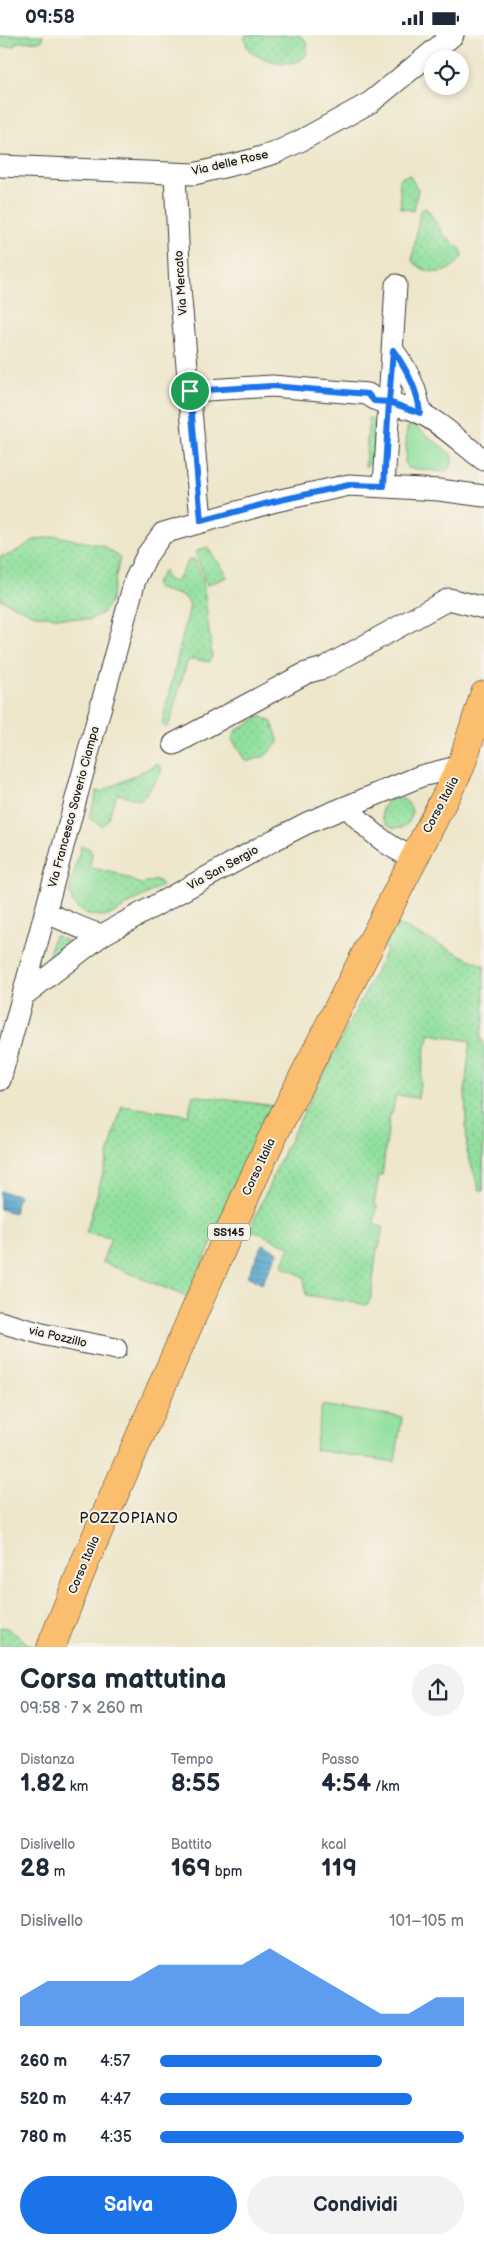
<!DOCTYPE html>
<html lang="it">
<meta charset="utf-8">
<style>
body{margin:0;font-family:"Balsamiq Sans",sans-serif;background:#f2f2f3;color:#1f2937;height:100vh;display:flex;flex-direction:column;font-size:19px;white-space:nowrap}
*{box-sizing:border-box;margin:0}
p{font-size:16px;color:#747a83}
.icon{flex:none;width:28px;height:28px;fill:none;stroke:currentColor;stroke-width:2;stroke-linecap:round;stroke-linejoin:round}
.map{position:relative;height:1612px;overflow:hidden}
.details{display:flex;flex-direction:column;background:#fff;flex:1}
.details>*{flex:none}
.buttons{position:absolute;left:424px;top:15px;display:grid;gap:10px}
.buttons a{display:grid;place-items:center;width:45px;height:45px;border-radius:50%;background:#fff;box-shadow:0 2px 8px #0003;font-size:25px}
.pin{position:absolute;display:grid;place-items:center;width:42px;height:42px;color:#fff;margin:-21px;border:2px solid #fff;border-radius:50%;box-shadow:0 1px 5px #0007}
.round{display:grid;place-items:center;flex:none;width:52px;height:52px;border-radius:26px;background:#f2f2f3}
.summary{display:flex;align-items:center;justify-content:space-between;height:85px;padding:0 20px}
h1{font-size:28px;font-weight:700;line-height:38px}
.figures{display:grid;grid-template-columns:repeat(3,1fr);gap:8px;height:85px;padding:5px 20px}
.figures div{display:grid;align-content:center}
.figures b{font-size:25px;font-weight:700}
.figures small{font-size:14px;font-weight:400}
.figures p{font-size:14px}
.chart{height:140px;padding:10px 20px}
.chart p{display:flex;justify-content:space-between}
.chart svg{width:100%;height:90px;margin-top:5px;fill:#1a73e8;opacity:.7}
.action{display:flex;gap:10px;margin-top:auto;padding:10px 20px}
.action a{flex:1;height:58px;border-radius:30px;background:#1a73e8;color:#fff;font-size:20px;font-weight:700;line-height:58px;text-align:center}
.action a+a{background:#f2f2f3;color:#1f2937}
ul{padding:0 20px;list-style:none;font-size:16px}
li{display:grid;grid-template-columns:80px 60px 1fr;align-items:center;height:38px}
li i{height:12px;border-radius:6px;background:#1a73e8}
.status{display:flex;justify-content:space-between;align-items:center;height:35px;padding:0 25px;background:#fff;direction:ltr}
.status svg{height:14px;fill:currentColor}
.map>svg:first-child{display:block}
.grass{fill:#91e09e;stroke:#567e5d}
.garden{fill:url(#garden-dots);stroke:#567e5d}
.water{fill:url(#water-rules);stroke:#366074}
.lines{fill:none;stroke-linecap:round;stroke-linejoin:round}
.minor-casing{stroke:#3b3a36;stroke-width:23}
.primary-casing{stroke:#3b3a36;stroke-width:29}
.minor{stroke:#fff;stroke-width:21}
.primary{stroke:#fbbe6e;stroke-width:28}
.route-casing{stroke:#fff;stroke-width:10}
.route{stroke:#1a73e8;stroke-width:6}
.labels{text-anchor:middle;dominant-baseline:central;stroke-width:4;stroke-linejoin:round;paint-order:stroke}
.shield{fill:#f7f3e8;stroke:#5e5c59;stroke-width:1}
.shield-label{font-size:11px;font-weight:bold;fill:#1c1c1c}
.street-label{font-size:12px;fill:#1c1c1c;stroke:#f7f3e8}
.neighbourhood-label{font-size:14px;letter-spacing:1px;fill:#1c1c1c;stroke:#f7f3e8}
</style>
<div class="status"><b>09:58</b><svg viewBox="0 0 49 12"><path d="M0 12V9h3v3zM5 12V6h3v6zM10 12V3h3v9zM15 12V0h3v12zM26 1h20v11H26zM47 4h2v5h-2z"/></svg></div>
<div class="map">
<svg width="484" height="1612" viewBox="0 0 484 1612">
<defs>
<pattern id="garden-dots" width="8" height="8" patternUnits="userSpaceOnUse" patternTransform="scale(1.25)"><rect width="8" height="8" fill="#91e09e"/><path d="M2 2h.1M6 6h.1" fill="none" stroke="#7cc088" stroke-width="1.8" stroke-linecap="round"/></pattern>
<pattern id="water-rules" width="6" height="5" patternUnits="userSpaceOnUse" patternTransform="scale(1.25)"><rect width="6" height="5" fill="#50a4cc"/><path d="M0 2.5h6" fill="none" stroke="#4285a5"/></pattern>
</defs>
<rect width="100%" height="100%" fill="#f7f3e8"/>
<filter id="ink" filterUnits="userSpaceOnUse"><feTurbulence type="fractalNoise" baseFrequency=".02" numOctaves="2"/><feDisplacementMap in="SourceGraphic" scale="10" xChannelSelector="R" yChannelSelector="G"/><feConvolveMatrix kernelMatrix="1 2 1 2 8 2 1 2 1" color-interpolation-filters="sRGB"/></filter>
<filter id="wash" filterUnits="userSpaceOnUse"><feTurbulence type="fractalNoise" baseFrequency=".0096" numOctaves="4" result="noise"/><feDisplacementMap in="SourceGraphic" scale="20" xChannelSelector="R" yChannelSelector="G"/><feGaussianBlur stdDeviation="1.12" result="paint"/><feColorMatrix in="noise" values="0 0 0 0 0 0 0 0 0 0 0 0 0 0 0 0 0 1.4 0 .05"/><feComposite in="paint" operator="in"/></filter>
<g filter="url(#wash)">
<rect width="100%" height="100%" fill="#ede6ca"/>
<!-- grass -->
<g class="grass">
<path d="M410 390H414L452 420V428L446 437 407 433 405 428 407 393Z"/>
<path d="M322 1370 402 1382 395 1427 315 1415Z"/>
</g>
<!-- garden -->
<g class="garden">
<path d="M0 0H43L42 6 16 7 15 11 0 12Z"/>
<path d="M245 0H299L307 7C307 12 308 18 304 22 296 34 257 25 249 15 246 11 245 5 245 0Z"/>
<path d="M409 140 418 154 414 176 401 173 399 144Z"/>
<path d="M426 173 445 201 461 214 463 220C449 241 431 243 412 226L420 176Z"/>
<path d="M369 382 375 387 372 427 365 432Z"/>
<path d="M56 501 104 511 120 523 110 568 102 578 89 585 35 580 0 564V521L10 520 34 505Z"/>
<path d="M207 512 224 535 227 542 207 550 195 517Z"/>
<path d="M194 524 203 545 212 621 209 627 193 624 187 627 170 687 166 693 162 689 190 570 185 562 159 554 155 549 164 535 166 544 176 547 188 526Z"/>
<path d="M261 681 272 687 279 707 265 721 246 727 232 704 236 695Z"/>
<path d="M157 729 161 732V738L141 765 118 759C110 769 112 784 102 791L89 783 97 756 101 757Z"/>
<circle cx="397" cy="778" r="15"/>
<path d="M81 811 89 813 92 818 90 832 93 833 115 838 141 849 157 845 163 850 108 881 86 880 74 870 69 857Z"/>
<path d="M395 888 484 931V986L480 1002 484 1012 483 1156 479 1154 467 1116 465 1057 470 1006 430 999 425 1015 418 1063 396 1060 392 1079H390L382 1141H379L374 1169 377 1170 374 1190 383 1192 379 1213H377L371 1263 367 1270 306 1260 304 1242 282 1231 290 1212 250 1194 285 1114 387 914 383 912Z"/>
<path d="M54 900 73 909 51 927H47Z"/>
<path d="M193 1060 275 1071 187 1262 102 1227 111 1203 86 1198 122 1071 188 1080Z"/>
<path d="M0 1592 7 1593 31 1611H0Z"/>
</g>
<!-- water -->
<g class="water">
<path d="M0 1156 19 1160 14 1178 0 1174Z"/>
<path d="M263 1209 278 1217 262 1249 247 1241Z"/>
</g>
</g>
<g filter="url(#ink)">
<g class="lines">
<defs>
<g id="minor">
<path d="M0 131 194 139 248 126 275 118 302 105 371 67 453 0"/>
<path d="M175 139 180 254 201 485"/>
<path d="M393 315C406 333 418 355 420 378"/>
<path d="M190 356 272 351 368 359C380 371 402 369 418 377 442 388 463 410 484 425"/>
<path d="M384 451 396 250"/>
<path d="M174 709 306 638 324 633 449 564 484 573"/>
<path d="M348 773C367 793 386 812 413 822"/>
<path d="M45 878C65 884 81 895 102 900"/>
<path d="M23 961 102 900 274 805 307 788 421 741 461 731"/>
<path d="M0 1045 135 545 147 520 163 498 276 466 349 450 439 455 484 461"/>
<path d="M0 1287 46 1300 116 1314"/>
</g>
<path id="primary" d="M51 1612 87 1522 228 1200 270 1107 461 731 484 660"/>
</defs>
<!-- minor casing -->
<use href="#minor" class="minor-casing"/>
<!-- primary casing -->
<use href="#primary" class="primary-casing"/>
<!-- minor -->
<use href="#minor" class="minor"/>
<!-- primary -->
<use href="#primary" class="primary"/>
</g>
</g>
<g class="lines" filter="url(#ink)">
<defs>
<path id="route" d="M190 356 201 486 276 466 349 450 384 451 389 367 420 378C418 355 406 333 393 315L389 367 374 366 368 359 272 351 190 356"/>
</defs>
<!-- route casing -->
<use href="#route" class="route-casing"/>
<!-- route -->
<use href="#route" class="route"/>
</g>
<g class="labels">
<!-- shield labels -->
<rect class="shield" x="208" y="1188.5" width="42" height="17" rx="4"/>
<g class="shield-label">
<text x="229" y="1197">SS145</text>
</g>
<!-- street labels -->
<g class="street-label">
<text transform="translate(230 128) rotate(-13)">Via delle Rose</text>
<text transform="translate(181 248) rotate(-94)">Via Mercato</text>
<text transform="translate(441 770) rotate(-62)">Corso Italia</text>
<text transform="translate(74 772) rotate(-75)">Via Francesco Saverio Ciampa</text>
<text transform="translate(223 833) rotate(-29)">Via San Sergio</text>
<text transform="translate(259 1132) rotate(-65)">Corso Italia</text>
<text transform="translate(58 1302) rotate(13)">via Pozzillo</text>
<text transform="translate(84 1530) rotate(-67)">Corso Italia</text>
</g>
<!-- neighbourhood labels -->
<g class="neighbourhood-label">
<text x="129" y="1483">POZZOPIANO</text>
</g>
</g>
</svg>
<div class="buttons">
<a><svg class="icon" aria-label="locate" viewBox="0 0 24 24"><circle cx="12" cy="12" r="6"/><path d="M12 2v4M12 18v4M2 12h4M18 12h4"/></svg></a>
</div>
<div class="pin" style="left:190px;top:356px;background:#1e9e55"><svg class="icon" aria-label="arrive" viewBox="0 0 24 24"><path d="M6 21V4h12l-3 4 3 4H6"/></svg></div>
</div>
<section class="details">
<div class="summary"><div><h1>Corsa mattutina</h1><p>09:58 · 7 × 260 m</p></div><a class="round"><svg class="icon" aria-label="share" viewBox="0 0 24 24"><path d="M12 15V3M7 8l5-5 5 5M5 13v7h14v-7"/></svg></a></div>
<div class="figures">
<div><p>Distanza</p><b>1.82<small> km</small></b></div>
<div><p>Tempo</p><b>8:55</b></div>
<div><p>Passo</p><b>4:54<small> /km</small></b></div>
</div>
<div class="figures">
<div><p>Dislivello</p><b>28<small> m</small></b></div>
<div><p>Battito</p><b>169<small> bpm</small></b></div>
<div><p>kcal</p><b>119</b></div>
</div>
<div class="chart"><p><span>Dislivello</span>101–105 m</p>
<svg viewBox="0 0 160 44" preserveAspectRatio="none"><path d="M0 44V30L10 22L20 22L30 22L40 22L50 14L60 14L70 14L80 14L90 6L100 14L110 22L120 30L130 38L140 38L150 30L160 30V44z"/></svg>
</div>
<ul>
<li><b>260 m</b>4:57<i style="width:73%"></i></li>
<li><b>520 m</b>4:47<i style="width:83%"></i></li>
<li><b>780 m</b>4:35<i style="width:100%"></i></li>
</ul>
<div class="action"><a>Salva</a><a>Condividi</a></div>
</section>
